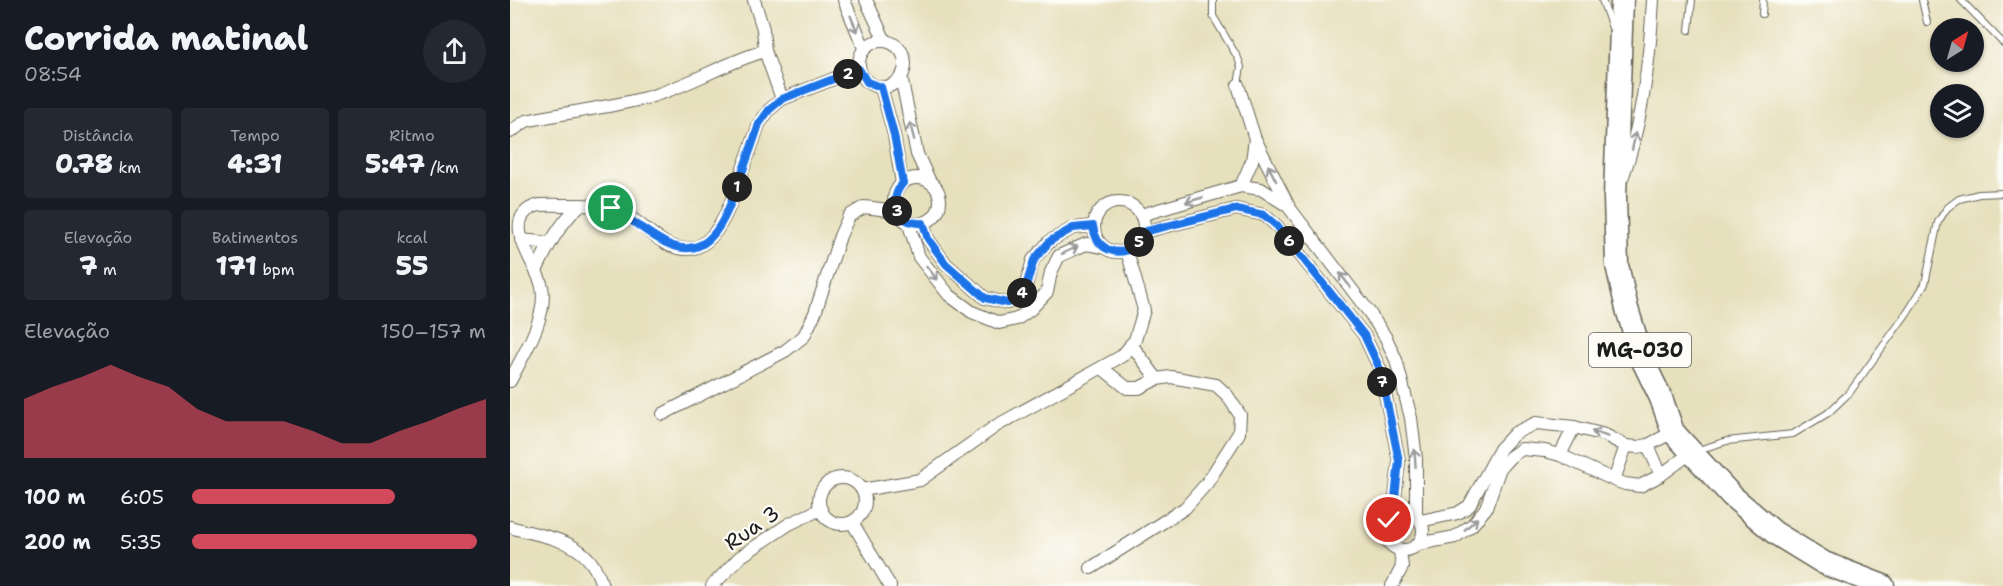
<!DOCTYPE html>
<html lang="pt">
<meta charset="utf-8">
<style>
body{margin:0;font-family:"Shantell Sans",sans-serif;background:#242831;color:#f1f3f6;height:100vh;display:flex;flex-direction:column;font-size:22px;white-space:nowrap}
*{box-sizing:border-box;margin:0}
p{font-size:20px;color:#9ea1a6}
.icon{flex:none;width:33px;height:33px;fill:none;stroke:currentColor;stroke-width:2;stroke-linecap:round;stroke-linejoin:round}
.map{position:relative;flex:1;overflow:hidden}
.details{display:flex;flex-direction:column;background:#171b24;width:510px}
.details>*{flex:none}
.needle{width:39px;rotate:37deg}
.tools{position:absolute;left:1420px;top:18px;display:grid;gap:12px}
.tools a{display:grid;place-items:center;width:54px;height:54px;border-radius:50%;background:#171b24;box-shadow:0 2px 4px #0004;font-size:30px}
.pin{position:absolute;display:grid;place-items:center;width:51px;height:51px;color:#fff;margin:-26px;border:3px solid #fff;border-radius:50%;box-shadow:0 2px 6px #0007}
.km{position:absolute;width:30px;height:30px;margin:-15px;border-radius:50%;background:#222;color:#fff;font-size:16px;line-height:30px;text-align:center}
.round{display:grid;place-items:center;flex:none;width:63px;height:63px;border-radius:32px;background:#242831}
.head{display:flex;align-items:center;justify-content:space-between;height:102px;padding:0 24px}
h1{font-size:33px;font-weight:800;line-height:45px}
.metrics{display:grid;grid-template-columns:repeat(3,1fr);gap:9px;height:102px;padding:6px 24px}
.metrics div{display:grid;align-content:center;border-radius:6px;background:#242831;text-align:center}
.metrics b{font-size:26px;font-weight:800}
.metrics small{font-size:16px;font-weight:400}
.metrics p{font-size:16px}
.chart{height:168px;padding:12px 24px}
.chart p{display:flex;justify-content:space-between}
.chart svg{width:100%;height:108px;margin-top:6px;fill:#d1495b;opacity:.7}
ul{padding:0 24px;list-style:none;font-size:20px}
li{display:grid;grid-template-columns:96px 72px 1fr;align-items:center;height:45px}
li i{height:15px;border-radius:8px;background:#d1495b}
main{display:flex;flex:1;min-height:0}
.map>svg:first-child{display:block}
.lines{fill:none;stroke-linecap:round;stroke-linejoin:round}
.lane-casing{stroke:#636154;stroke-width:8}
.street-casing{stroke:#636154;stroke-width:14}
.highway-casing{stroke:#636154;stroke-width:25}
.lane{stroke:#fff;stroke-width:6}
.street{stroke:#fff;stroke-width:12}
.highway{stroke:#fff;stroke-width:22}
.oneway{stroke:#999}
.route-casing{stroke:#fff;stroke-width:12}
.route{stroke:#1a73e8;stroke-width:8}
.labels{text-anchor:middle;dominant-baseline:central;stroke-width:4.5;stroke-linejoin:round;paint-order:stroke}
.shield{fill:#fdfcf7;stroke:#605f5e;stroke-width:1.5}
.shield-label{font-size:20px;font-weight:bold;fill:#1c1c1c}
.street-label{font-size:21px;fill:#1c1c1c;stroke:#fdfcf7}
</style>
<main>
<section class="details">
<div class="head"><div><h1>Corrida matinal</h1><p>08:54</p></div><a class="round"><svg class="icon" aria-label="share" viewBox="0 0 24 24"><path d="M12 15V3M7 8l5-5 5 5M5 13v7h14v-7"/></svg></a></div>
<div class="metrics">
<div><p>Distância</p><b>0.78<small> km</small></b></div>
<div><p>Tempo</p><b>4:31</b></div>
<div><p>Ritmo</p><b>5:47<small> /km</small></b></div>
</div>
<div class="metrics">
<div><p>Elevação</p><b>7<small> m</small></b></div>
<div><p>Batimentos</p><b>171<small> bpm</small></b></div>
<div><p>kcal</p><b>55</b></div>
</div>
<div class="chart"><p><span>Elevação</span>150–157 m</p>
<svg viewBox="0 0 160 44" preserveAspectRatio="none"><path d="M0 44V20L10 15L20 11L30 6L40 11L50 15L60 24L70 29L80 29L90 29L100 33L110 38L120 38L130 33L140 29L150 24L160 20V44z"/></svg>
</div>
<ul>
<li><b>100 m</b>6:05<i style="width:69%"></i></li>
<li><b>200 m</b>5:35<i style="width:97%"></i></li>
</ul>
</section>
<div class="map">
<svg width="1493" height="586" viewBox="0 0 1493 586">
<rect width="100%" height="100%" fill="#fdfcf7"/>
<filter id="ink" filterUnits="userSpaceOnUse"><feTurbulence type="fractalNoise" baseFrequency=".0167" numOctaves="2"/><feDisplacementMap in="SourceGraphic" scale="12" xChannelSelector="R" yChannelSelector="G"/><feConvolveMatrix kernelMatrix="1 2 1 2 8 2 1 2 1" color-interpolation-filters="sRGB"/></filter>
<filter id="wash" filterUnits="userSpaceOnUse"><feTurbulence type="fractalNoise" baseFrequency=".008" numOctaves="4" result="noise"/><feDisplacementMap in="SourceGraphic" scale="24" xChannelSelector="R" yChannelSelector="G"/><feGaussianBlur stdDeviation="1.35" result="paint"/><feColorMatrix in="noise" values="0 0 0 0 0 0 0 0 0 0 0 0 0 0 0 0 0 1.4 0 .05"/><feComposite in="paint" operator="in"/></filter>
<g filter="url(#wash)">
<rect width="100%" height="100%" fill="#e7e0bd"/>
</g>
<g filter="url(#ink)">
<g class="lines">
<defs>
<g id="lane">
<path d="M703 0V16L728 58 731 67 728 84"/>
<path d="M1092 0 1102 28"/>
<path d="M1412 0 1417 22"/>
<path d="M1451 0 1493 43"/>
<path d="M1252 14 1253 0"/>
<path d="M1179 30 1182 0"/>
<path d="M1188 450 1217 441 1283 434 1318 413 1340 392 1397 313 1415 284 1428 222 1437 208 1449 199 1469 194 1493 193"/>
</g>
<g id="street">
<path d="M244 0 253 29 255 51 272 99"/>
<path d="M334 0 354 48"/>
<path d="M356 0 375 41"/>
<circle cx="372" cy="64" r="23"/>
<path d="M391 77 407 154 420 182"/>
<path d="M728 85 745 139 778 205"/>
<path d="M371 87 384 135 392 183"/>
<path d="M0 132 16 121C56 112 99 108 139 97 179 86 215 62 255 51"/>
<path d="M1113 176C1133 120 1140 59 1143 0"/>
<circle cx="407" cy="201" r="23"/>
<path d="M731 186 742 161 745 139"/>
<circle cx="609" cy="227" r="25"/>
<path d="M631 215 731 186 751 189 778 206 859 312 876 338 886 360 901 418 906 459V516"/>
<path d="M398 221 409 257 439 295 462 312 489 323 507 319 521 309 537 292 541 272 549 256 576 244 593 247"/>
<path d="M413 223 418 239 436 264 475 298 497 303 507 299 515 289 523 260 540 241 563 228 583 226"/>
<path d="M633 232 726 209 754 215 767 226 854 335 870 369 889 461 883 516"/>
<path d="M11 240 40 243"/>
<path d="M26 271C38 246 50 223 70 205"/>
<path d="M621 344 647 379"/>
<path d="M0 381C13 355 38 317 32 287 28 267 0 234 13 215 23 202 37 205 51 205 74 205 98 204 118 216 131 224 142 235 155 243 201 267 218 211 229 180 236 161 243 142 249 124L259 110 272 99 349 69"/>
<path d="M153 414 275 351 294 336 305 313 330 236 339 216 354 207 387 211"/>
<path d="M1138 445 1151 475"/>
<path d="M1050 455 1064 427"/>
<circle cx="332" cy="501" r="23"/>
<path d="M1104 480 1116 446"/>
<path d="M352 490 410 480 486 426 612 356 625 340 634 310 617 251"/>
<circle cx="894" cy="531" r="19"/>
<path d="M910 521 948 513 959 506 990 449 1005 433 1026 423 1064 427 1095 435 1116 446 1128 447 1138 445 1163 432"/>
<path d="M342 522 380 586"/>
<path d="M0 527C40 539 80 539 92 586"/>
<path d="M908 544 945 537 962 525 976 508 990 468 1000 457 1012 449 1035 451 1050 455 1104 480 1115 484 1130 486 1151 475 1182 452"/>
<path d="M581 568 675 508 697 483 729 433 730 415 717 395 706 385 661 377 647 379 629 388H617L592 368"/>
<path d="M202 586 230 557 279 524 311 509"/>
<path d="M882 586 892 567 890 550"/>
</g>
<path id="highway" d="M1112 0 1105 197 1107 265 1117 309 1133 361 1151 398 1163 432 1222 496 1265 533 1314 563 1373 586"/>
</defs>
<!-- lane casing -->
<use href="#lane" class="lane-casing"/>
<!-- street casing -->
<use href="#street" class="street-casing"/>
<!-- highway casing -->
<use href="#highway" class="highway-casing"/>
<!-- lane -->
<use href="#lane" class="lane"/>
<!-- street -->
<use href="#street" class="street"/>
<!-- highway -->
<use href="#highway" class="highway"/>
</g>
<!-- one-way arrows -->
<defs><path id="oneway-shaft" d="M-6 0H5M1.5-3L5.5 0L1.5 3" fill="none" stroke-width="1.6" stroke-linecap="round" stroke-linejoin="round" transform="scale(1.5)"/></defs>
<g class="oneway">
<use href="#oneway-shaft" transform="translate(344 24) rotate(67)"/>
<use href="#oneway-shaft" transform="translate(402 131) rotate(-104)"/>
<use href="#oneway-shaft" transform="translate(1124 141) rotate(-78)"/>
<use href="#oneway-shaft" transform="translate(762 173) rotate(-117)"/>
<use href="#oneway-shaft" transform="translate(684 200) rotate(164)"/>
<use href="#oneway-shaft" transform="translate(560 250) rotate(-26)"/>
<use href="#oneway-shaft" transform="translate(422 273) rotate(52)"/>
<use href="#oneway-shaft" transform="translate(835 280) rotate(-127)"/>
<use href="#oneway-shaft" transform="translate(1090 434) rotate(-161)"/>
<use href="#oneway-shaft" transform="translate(905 458) rotate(-94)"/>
<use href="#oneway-shaft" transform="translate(961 524) rotate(-42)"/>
</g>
</g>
<g class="lines" filter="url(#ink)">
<defs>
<path id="route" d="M101 208C121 218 137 234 156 243 202 265 217 213 229 181 236 162 243 143 249 124L259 110 272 99 349 69 357 82 371 87 384 135 393 183C376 202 388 225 413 223L418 239 436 264 475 298 497 303 507 299 515 289 524 260 540 241 563 228 583 226C586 249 605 258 625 247L633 232 726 209 754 215 767 226 854 335 870 369 889 461 883 516 879 520"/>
</defs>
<!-- route casing -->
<use href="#route" class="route-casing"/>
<!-- route -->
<use href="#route" class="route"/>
</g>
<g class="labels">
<!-- shield labels -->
<rect class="shield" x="1079" y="333" width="102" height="34" rx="4.5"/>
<g class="shield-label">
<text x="1130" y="350">MG-030</text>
</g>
<!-- street labels -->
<g class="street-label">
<text transform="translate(242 528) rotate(-35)">Rua 3</text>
</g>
</g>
</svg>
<div class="tools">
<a><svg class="needle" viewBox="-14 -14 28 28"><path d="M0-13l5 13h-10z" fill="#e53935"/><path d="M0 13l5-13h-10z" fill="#9ea1a6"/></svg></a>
<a><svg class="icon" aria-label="layers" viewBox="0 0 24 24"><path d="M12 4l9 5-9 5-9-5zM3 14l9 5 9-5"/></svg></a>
</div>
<div class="pin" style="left:101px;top:208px;background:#1e9e55"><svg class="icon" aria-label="arrive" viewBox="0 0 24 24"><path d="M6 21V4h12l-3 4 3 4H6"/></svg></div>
<div class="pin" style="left:879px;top:520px;background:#d93025"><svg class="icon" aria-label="check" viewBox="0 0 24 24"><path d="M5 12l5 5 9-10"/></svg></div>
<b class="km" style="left:227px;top:187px">1</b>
<b class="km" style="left:338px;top:74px">2</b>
<b class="km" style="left:387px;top:211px">3</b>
<b class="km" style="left:512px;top:293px">4</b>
<b class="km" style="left:629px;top:242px">5</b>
<b class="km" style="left:779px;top:241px">6</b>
<b class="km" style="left:872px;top:382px">7</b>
</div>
</main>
